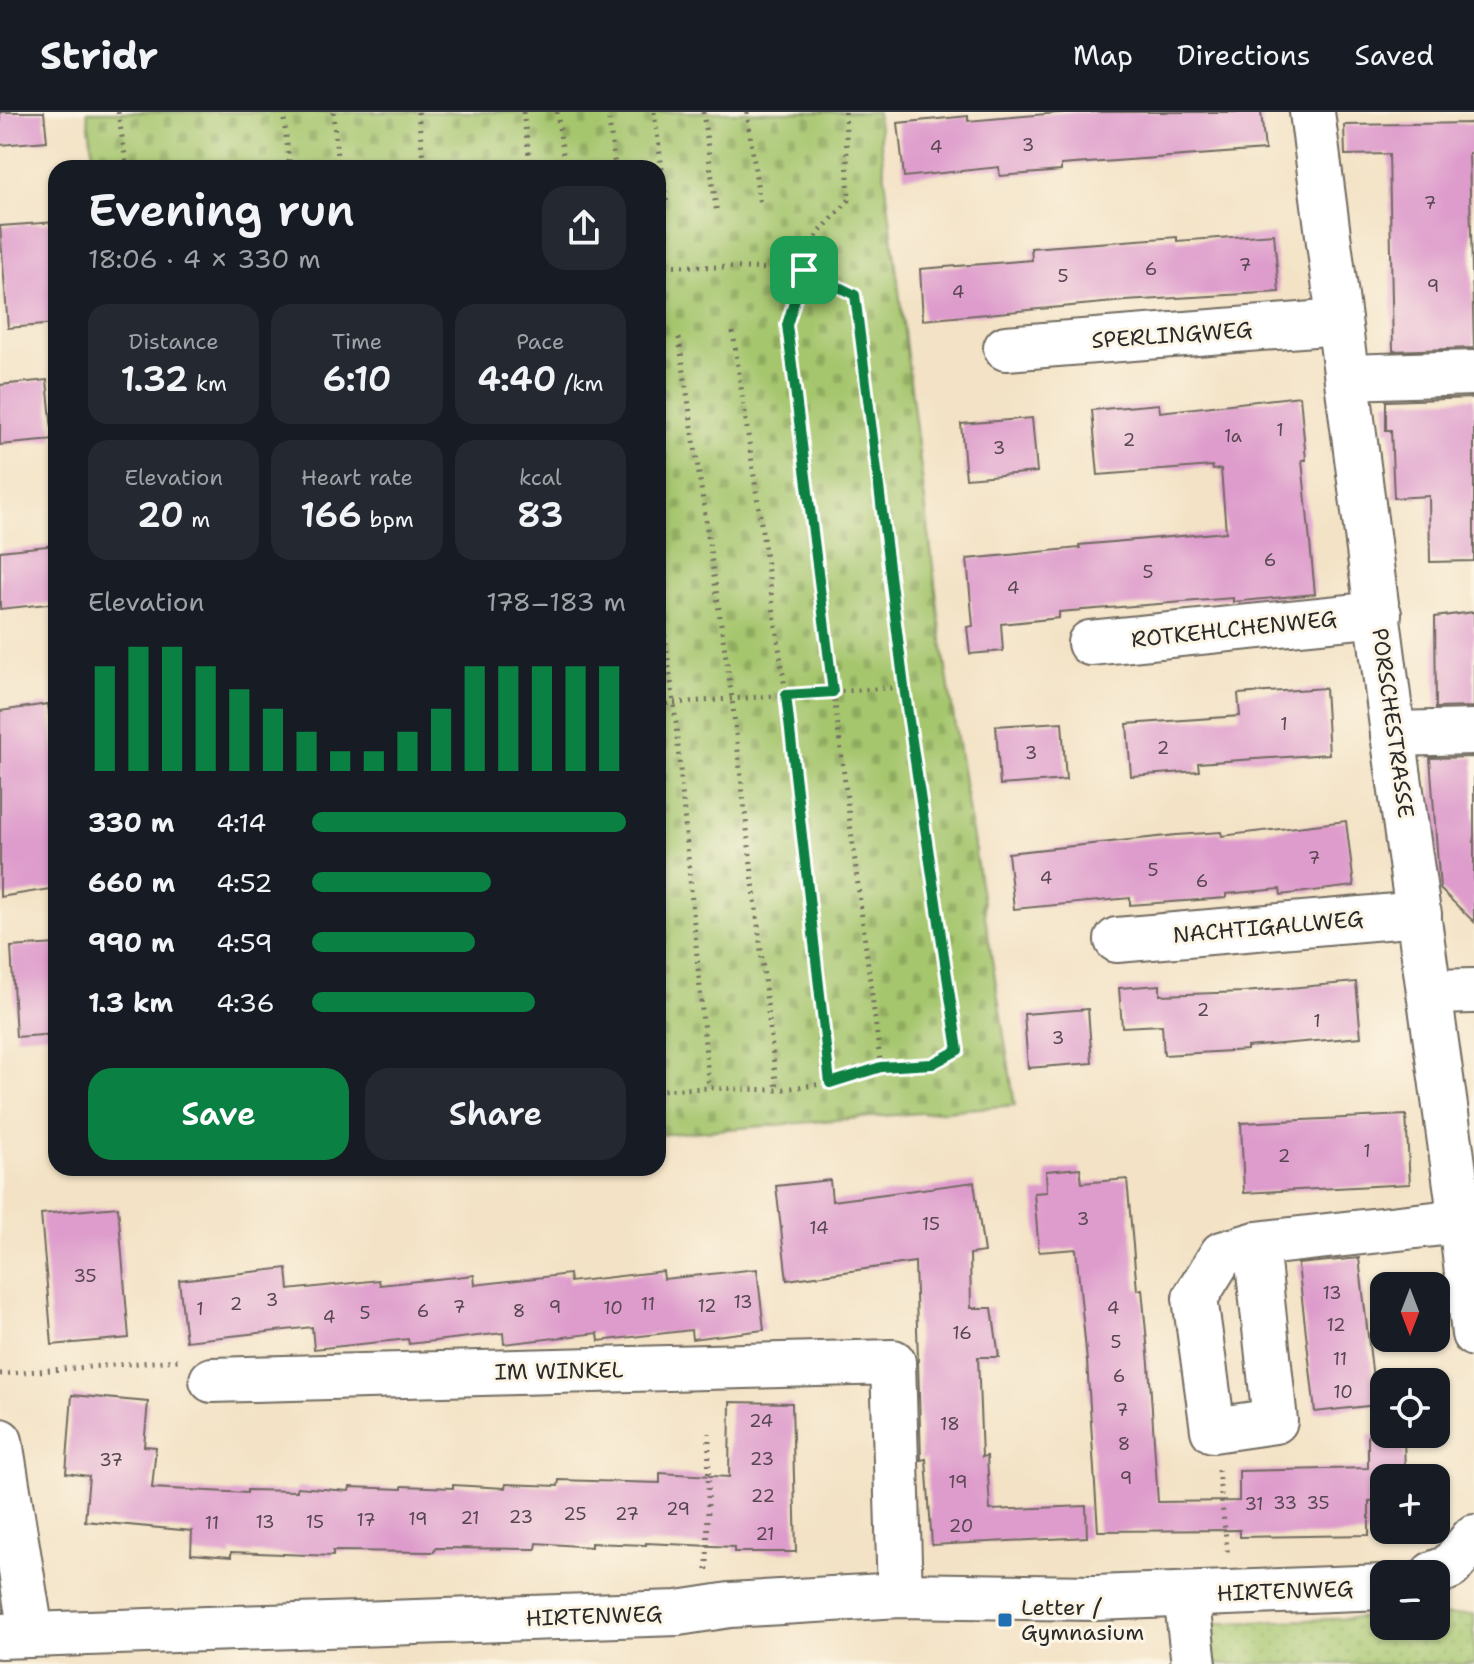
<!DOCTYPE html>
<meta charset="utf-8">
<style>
body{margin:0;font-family:"Shantell Sans",sans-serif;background:#242831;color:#f1f3f6;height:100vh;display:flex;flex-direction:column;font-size:30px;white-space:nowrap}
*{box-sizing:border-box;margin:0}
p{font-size:26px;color:#9ea1a6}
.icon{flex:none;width:44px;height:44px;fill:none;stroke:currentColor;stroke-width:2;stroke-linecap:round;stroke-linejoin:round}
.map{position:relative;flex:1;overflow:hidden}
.drawer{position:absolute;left:48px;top:48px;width:618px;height:1016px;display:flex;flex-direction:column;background:#171b24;border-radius:24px;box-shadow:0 2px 6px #0004}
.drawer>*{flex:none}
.needle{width:52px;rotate:180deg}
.buttons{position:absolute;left:1370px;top:1160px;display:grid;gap:16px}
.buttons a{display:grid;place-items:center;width:80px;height:80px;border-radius:16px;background:#171b24;box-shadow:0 2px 6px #0004;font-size:40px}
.pin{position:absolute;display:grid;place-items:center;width:68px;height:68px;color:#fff;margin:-34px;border-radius:16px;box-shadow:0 4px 12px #0006}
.round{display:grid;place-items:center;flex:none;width:84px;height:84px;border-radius:24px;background:#242831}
.head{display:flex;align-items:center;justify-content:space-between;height:136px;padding:0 40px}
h1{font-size:44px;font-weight:600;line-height:60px}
.figures{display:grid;grid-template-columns:repeat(3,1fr);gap:12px;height:136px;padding:8px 40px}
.figures div{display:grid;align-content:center;border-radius:20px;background:#242831;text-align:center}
.figures b{font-size:34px;font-weight:600}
.figures small{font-size:22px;font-weight:400}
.figures p{font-size:22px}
.chart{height:224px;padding:16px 40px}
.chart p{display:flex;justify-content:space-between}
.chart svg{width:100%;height:144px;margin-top:8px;stroke:#0b8043;stroke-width:6}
.primary-button{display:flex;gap:16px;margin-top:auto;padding:16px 40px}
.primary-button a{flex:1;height:92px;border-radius:24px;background:#0b8043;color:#fff;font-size:32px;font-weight:600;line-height:92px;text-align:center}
.primary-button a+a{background:#242831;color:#f1f3f6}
ul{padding:0 40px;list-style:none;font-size:26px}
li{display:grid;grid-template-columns:128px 96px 1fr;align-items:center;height:60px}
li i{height:20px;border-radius:10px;background:#0b8043}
header{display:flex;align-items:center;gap:48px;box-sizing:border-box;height:112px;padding:0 40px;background:#171b24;border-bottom:2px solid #363941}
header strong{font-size:38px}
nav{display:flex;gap:44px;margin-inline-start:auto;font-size:28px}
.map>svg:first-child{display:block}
.cemetery{fill:url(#cemetery-stones);stroke:#68784c;stroke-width:2}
.garden{fill:url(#garden-dots);stroke:#68784c;stroke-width:2}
.building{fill:#de9ccc}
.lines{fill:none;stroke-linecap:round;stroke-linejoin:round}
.minor-casing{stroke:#716b61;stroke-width:48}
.path{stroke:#716b61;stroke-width:5;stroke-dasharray:2 6;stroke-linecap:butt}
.minor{stroke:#fff;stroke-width:44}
.route-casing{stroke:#fff;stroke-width:16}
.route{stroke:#0b8043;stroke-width:10}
.poi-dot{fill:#1f6fb2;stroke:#fcf5e5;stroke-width:3}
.labels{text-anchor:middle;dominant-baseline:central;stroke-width:6;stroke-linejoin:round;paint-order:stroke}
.number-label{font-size:18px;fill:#584753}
.street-label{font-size:22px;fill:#2b2b2b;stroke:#fcf5e5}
.poi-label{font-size:22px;fill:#2b2b2b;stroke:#fcf5e5;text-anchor:start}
</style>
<header>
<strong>Stridr</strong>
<nav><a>Map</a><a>Directions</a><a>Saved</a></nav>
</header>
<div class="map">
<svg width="1474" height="1552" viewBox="0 0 1474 1552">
<defs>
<pattern id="cemetery-stones" width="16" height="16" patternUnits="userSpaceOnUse" patternTransform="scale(2)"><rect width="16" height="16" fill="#a6c66e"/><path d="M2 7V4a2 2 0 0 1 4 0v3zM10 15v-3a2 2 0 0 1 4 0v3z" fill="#8faa5f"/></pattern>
<pattern id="garden-dots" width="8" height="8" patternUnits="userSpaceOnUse" patternTransform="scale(2)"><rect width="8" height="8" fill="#a6c66e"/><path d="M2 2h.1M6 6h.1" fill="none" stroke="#8faa5f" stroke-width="1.8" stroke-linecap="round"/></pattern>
</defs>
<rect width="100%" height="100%" fill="#fcf5e5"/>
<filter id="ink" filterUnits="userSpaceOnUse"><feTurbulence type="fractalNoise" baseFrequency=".0125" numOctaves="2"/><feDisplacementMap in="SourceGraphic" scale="16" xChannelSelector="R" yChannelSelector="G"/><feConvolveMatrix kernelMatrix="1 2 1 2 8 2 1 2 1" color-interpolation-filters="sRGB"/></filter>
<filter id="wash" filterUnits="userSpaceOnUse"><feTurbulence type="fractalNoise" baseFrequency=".006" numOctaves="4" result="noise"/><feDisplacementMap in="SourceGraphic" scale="32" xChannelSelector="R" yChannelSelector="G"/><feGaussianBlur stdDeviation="1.8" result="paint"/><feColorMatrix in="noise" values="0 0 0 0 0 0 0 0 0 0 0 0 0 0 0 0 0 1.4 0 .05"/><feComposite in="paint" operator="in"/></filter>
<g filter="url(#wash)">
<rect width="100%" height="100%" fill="#f3e2c5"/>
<!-- cemetery -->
<path class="cemetery" d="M87 0H877L944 544 1015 993 658 1023V56H95Z"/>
<!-- garden -->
<path class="garden" d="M1474 1502V1552H1206L1201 1512 1384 1505V1514H1436V1504Z"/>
<g id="blocks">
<!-- building -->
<g class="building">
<path d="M0 0H44L47 29 0 33Z"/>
<path d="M1069 0H1261L1265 38 1061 53V59L1000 64 999 55 904 65 898 11 968 4V9Z"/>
<path d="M1474 11V41H1469L1474 236 1393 239 1389 42 1345 43 1344 13Z"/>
<path d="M56 110V212L8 216 0 114Z"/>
<path d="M1274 122 1279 180 1125 189 923 208 920 157 1032 148 1031 136 1177 125V129Z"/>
<path d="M47 268 53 328 0 333V273Z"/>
<path d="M1300 284 1306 348H1302L1315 482 1233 490V486L1059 500V506L1001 512 1003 539 970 542 967 515 973 514 967 447 1080 436 1079 433 1226 420 1221 357 1213 358 1212 354 1098 363 1092 298 1159 292 1160 300Z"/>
<path d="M1474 286V449L1430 450 1429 384 1394 386 1391 318H1386V289Z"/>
<path d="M1032 306 1037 360 966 366 961 312Z"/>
<path d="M56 433V491L0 497V439Z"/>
<path d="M1474 500V595L1436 596 1435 505Z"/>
<path d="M1325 576 1329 642 1198 651 1199 659 1131 664 1127 612 1240 604 1238 582Z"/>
<path d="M48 592 56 644V776L0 785V599Z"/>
<path d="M1062 610 1066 668 1000 673 996 614Z"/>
<path d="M1474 645V810L1440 777 1430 646Z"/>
<path d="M1346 709 1354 774 1281 783 1280 777 1226 782V786L1130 793V786L1014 797 1008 741 1176 723 1221 720 1222 724Z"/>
<path d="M56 832V922L16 925 11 835Z"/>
<path d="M1356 870 1361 925 1247 935V938L1164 943 1162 913 1122 915 1119 876 1160 873V883L1244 880Z"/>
<path d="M1088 897 1092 951 1028 956 1024 902Z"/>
<path d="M1406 1003 1410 1072 1244 1081 1241 1011Z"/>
<path d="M1080 1056 1082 1071 1127 1067 1137 1178 1142 1177 1149 1252 1158 1390 1239 1389V1359L1368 1356V1323L1404 1322 1405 1366H1384V1388L1369 1389V1423L1240 1425V1418L1098 1419 1087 1249 1076 1137 1039 1140 1034 1081 1047 1080 1046 1059Z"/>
<path d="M830 1068 832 1089 974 1070 984 1140 970 1142 971 1196H992L999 1245H978L982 1345 987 1344 990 1398 1086 1394 1087 1425 932 1433 926 1347 921 1348 915 1150 787 1168 776 1074Z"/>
<path d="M118 1095 129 1226 52 1233 41 1102Z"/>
<path d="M1359 1146 1376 1293 1315 1300 1298 1152Z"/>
<path d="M287 1156 289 1178 379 1168 380 1173 474 1163 475 1173 569 1162 570 1170 663 1159 664 1167 757 1157 764 1218 692 1227 691 1218 599 1229 598 1221 504 1232 503 1221 409 1232 408 1227 314 1237 312 1215 186 1229 179 1168Z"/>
<path d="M72 1283 148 1290 144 1334 156 1335 152 1376 247 1381V1378L297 1379V1375L349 1379 350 1375 402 1377V1374L453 1376V1373L505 1376 506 1372 558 1374 559 1368 660 1371V1361L729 1365 730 1290 792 1291 796 1440H734V1435L646 1431V1433L591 1431V1435L537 1431 536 1437 435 1436 434 1440 333 1439V1444L231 1440V1445L191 1442 192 1419 85 1409 89 1364 66 1361Z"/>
</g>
</g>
</g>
<g filter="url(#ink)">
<use href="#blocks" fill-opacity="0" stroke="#716b61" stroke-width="2"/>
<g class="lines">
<defs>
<g id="minor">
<path d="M1312 0 1393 622 1461 1109 1474 1222"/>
<path d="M1006 236 1339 210"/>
<path d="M1347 265 1474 261"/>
<path d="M1090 531 1379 502"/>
<path d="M1393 622 1474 620"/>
<path d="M1117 828 1419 802"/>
<path d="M1431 880 1474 879"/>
<path d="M1256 1132 1275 1309 1213 1318 1195 1186 1222 1142 1256 1132 1461 1109"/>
<path d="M212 1268 893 1250 900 1483"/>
<path d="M0 1329 31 1521"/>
<path d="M1433 1462 1450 1455 1474 1425"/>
<path d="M1186 1483 1194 1552"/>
<path d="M0 1524 678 1501 730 1493 900 1483 1095 1486 1384 1475"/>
</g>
</defs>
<!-- minor casing -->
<use href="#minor" class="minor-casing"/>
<!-- path -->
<g class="path">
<path d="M118 0 127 56"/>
<path d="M283 0 290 56"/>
<path d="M333 0 338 56"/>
<path d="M418 0 424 56"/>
<path d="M523 0 531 56"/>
<path d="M557 0 565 56"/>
<path d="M608 0 615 56"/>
<path d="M654 0 667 92"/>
<path d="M703 0 717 103"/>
<path d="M747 0 760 94"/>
<path d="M845 0 849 88 817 123 787 213 881 955"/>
<path d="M658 153 804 158 855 183 904 575 958 938 932 952 881 955 830 971 777 978 709 976 658 978"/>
<path d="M733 220 786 583 830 971"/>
<path d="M679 226 732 587 777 978"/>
<path d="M658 475 674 591 709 976"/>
<path d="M658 592 904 575"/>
<path d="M0 1262 178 1248"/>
<path d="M1218 1358 1228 1444"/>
<path d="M707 1458 709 1321"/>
</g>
<!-- minor -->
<use href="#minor" class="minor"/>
</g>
</g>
<g class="lines" filter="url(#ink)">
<defs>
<path id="route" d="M804 158 855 183 904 575 958 938 932 952 881 955 830 971 786 583 833 580 787 213Z"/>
</defs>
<!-- route casing -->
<use href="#route" class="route-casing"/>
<!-- route -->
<use href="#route" class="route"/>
</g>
<!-- markers -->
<rect class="poi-dot" x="997" y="1500" width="16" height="16" rx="4"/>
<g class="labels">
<!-- number labels -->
<g class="number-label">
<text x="1028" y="33">3</text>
<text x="936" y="35">4</text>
<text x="1430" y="91">7</text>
<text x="1245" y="153">7</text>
<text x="1151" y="157">6</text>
<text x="1063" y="164">5</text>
<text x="1433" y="174">9</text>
<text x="958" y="180">4</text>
<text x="1280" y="318">1</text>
<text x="1233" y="324">1a</text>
<text x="1129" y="328">2</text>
<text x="999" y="336">3</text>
<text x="1270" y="448">6</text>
<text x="1148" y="460">5</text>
<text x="1013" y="476">4</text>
<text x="1284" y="612">1</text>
<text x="1163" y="636">2</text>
<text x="1031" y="641">3</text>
<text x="1314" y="746">7</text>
<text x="1153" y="758">5</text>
<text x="1046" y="766">4</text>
<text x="1202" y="769">6</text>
<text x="1203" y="898">2</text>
<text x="1317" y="909">1</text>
<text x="1058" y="926">3</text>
<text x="1367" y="1039">1</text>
<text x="1284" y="1044">2</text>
<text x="1083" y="1107">3</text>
<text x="931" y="1112">15</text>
<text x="819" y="1116">14</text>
<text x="85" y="1164">35</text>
<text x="1332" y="1181">13</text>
<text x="272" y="1188">3</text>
<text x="743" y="1190">13</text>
<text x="236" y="1192">2</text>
<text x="648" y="1192">11</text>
<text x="707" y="1194">12</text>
<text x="459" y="1195">7</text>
<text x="555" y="1195">9</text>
<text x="613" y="1196">10</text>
<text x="1113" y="1196">4</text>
<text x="200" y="1197">1</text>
<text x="423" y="1199">6</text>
<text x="519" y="1199">8</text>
<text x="365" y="1201">5</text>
<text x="329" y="1205">4</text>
<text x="1336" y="1213">12</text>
<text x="962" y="1221">16</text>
<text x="1116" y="1230">5</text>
<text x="1340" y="1247">11</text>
<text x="1119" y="1264">6</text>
<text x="1343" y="1280">10</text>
<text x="1122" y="1298">7</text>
<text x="761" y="1309">24</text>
<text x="950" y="1312">18</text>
<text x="1124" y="1332">8</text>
<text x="762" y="1347">23</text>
<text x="111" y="1348">37</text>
<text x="1126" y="1366">9</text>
<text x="958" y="1370">19</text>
<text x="763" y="1384">22</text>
<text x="1285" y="1391">33</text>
<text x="1318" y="1391">35</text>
<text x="1254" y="1392">31</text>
<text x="678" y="1397">29</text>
<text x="575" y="1402">25</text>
<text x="627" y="1402">27</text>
<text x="521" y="1405">23</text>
<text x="470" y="1406">21</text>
<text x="418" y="1407">19</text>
<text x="366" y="1408">17</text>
<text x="265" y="1410">13</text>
<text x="315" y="1410">15</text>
<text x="212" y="1411">11</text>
<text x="961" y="1414">20</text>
<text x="765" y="1422">21</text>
</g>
<!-- street labels -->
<g class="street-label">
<text transform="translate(1172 223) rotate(-4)">SPERLINGWEG</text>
<text transform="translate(1234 517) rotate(-6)">ROTKEHLCHENWEG</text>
<text transform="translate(1393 611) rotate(82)">PORSCHESTRASSE</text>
<text transform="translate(1268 815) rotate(-5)">NACHTIGALLWEG</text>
<text transform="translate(559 1259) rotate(-1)">IM WINKEL</text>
<text transform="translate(1285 1479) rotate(-2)">HIRTENWEG</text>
<text transform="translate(594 1504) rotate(-2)">HIRTENWEG</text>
</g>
<!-- poi labels -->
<g class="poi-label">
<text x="1021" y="1495">Letter /<tspan x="1021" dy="25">Gymnasium</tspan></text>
</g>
</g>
</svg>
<div class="buttons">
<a><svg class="needle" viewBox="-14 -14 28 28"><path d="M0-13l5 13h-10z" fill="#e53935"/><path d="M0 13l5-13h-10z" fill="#9ea1a6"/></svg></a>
<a><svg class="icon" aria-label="locate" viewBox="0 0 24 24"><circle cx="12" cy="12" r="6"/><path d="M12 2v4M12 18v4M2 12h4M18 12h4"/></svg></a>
<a>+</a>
<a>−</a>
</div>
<div class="pin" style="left:804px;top:158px;background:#1e9e55"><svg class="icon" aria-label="arrive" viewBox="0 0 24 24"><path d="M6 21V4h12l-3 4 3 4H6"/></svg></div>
<section class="drawer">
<div class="head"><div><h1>Evening run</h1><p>18:06 · 4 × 330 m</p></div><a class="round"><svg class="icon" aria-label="share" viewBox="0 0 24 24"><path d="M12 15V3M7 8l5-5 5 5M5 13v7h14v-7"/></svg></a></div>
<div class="figures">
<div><p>Distance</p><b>1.32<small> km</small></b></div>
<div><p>Time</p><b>6:10</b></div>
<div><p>Pace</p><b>4:40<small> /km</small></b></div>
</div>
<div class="figures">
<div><p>Elevation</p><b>20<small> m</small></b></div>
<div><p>Heart rate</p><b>166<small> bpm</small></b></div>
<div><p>kcal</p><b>83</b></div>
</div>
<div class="chart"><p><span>Elevation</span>178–183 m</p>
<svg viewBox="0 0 160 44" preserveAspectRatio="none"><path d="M5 44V12M15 44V6M25 44V6M35 44V12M45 44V19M55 44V25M65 44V32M75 44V38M85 44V38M95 44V32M105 44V25M115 44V12M125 44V12M135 44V12M145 44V12M155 44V12"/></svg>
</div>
<ul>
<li><b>330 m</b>4:14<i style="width:100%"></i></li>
<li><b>660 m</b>4:52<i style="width:57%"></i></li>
<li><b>990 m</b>4:59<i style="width:52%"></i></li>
<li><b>1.3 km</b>4:36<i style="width:71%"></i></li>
</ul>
<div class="primary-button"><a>Save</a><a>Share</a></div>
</section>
</div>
